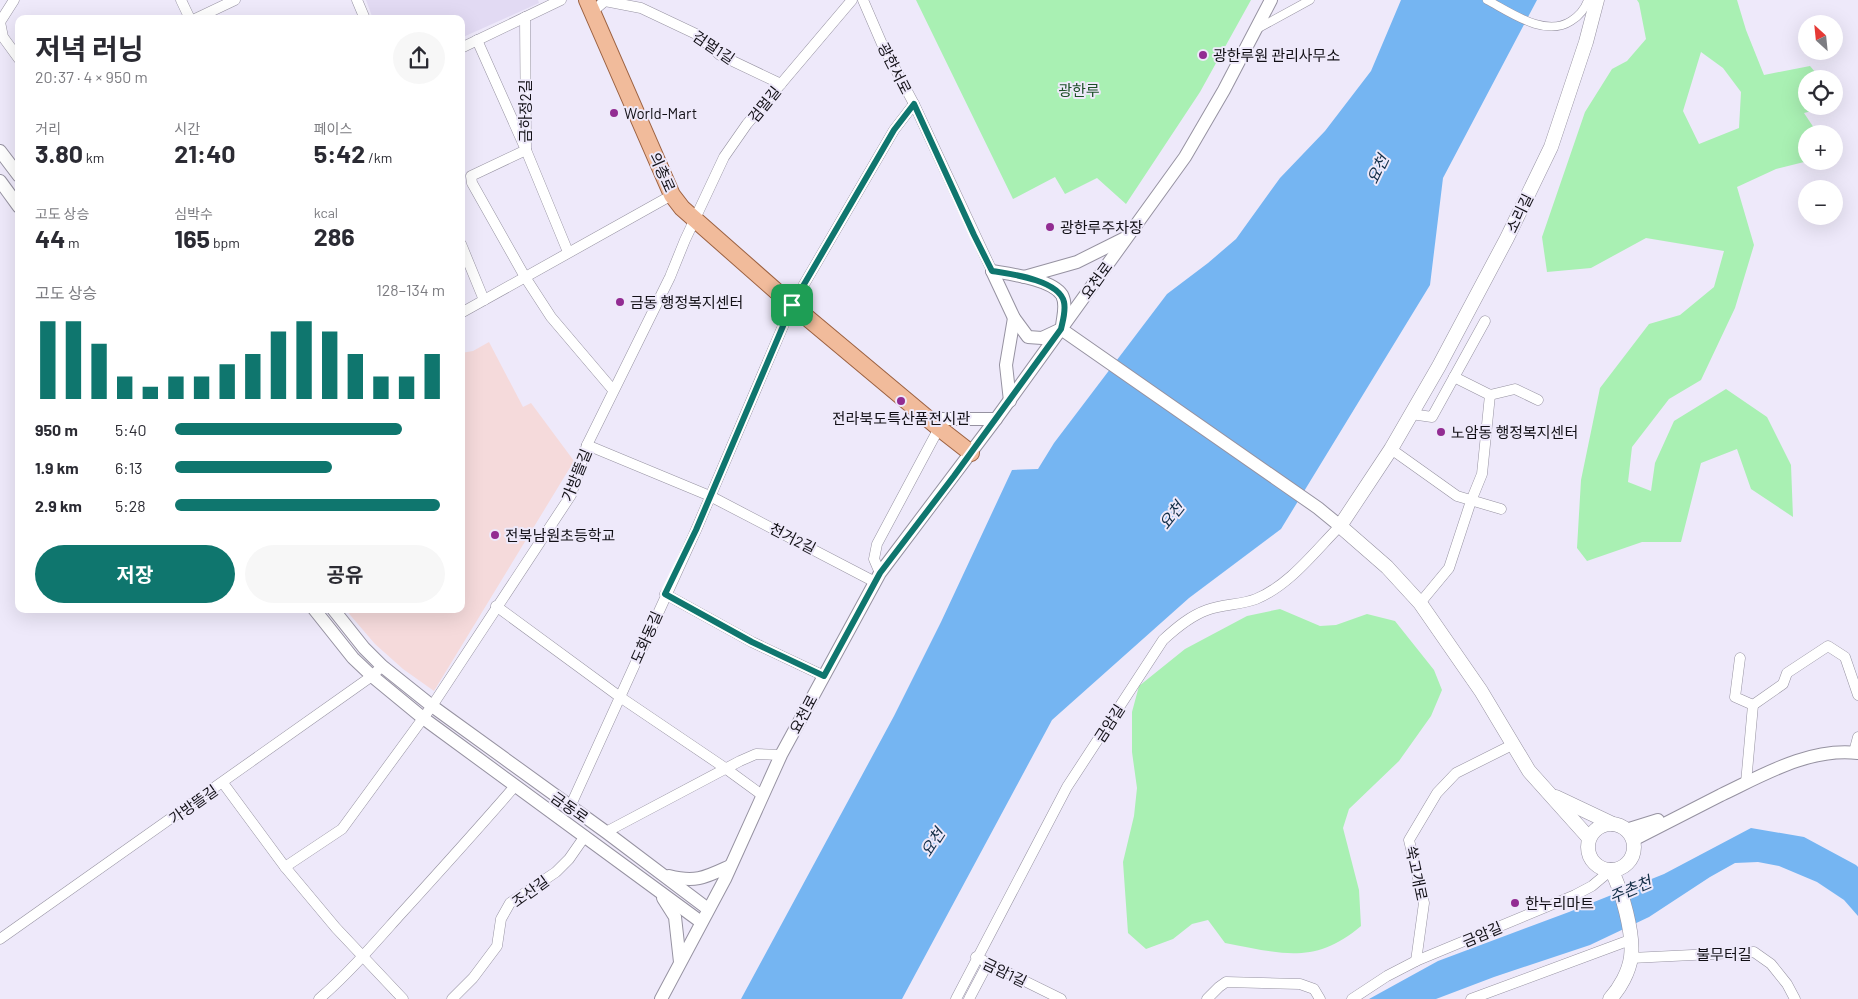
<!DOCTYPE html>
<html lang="ko">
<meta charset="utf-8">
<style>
body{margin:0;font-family:Barlow,"Noto Sans KR",sans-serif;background:#f7f7f7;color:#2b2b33;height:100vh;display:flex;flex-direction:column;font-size:19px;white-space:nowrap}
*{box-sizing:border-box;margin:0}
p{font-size:16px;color:#7c7c81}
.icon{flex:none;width:28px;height:28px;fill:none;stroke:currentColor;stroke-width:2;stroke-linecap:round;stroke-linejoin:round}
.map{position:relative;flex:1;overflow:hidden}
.sheet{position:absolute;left:15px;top:15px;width:450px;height:598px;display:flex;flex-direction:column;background:#fff;border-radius:10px;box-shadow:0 5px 20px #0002}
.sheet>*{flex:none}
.needle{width:32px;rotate:333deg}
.controls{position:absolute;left:1798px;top:15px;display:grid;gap:10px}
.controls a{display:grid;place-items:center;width:45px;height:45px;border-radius:50%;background:#fff;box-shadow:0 5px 20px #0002;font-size:25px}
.pin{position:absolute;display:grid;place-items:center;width:42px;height:42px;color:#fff;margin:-21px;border-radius:10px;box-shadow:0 2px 8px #0006}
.round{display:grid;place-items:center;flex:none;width:52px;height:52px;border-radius:26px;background:#f7f7f7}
.overview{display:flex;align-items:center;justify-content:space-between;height:85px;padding:0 20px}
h1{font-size:28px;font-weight:700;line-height:38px}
.stats{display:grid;grid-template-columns:repeat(3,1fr);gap:8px;height:85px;padding:5px 20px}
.stats div{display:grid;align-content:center}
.stats b{font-size:25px;font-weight:700}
.stats small{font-size:14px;font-weight:400}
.stats p{font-size:14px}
.chart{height:140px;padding:10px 20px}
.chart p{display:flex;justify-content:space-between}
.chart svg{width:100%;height:90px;margin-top:5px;stroke:#0f766e;stroke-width:6}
.cta{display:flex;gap:10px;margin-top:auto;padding:10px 20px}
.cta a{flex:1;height:58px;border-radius:30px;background:#0f766e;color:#fff;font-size:20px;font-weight:700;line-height:58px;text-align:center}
.cta a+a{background:#f7f7f7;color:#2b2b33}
ul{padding:0 20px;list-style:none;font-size:16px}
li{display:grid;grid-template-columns:80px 60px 1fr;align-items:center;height:38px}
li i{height:12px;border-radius:6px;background:#0f766e}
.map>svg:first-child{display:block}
.built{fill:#e2daf3}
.education{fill:#f5dadb}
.green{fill:#a9f0b3;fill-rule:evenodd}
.water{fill:#75b5f2}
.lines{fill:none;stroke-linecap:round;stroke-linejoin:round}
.pedestrian-casing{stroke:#9692a1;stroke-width:9}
.minor-casing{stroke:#9692a1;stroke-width:11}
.tertiary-casing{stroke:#9692a1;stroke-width:14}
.secondary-casing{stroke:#9692a1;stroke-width:15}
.primary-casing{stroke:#9c6141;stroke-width:18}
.pedestrian{stroke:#fff;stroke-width:8}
.minor{stroke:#fff;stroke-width:10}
.tertiary{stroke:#fff;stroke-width:12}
.secondary{stroke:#fff;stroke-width:14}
.primary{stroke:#f1bb9b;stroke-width:16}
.route-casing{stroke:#fff;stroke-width:10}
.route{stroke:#0f766e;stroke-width:6}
.poi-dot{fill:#922c92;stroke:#eee9fa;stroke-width:2}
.labels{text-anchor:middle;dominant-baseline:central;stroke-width:4;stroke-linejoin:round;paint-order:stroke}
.street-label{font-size:15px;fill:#121016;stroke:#eee9fa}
.poi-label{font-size:15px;fill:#121016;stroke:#eee9fa;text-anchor:start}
.park-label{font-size:15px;fill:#1d4f28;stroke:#eee9fa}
.water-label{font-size:16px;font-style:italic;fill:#122d46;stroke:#eee9fa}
</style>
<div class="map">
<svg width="1858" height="999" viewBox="0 0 1858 999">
<rect width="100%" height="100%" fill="#eee9fa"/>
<!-- built -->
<path class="built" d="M366 0H538L539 3 461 38V19H373Z"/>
<!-- education -->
<path class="education" d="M489 342 523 407 531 403 574 461 434 691 403 669 375 644 345 609H461V353L473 351Z"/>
<!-- green -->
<g class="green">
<path d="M916 0H1251L1200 92 1126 204 1097 178 1065 194 1055 177 1013 199Z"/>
<path d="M1637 0H1737L1746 30 1764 75 1810 66 1821 79H1806V106H1832L1804 113 1818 134H1806V161H1808L1776 169 1737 187 1754 245 1735 308 1701 380 1669 399 1632 447 1628 482 1651 491 1655 463 1674 421 1726 389 1767 417 1791 465 1793 517 1751 489 1737 449 1701 463 1681 542H1642L1587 561 1577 548 1581 480 1600 388 1649 324 1680 315 1714 287 1724 251 1646 238 1591 268 1547 272 1542 237 1585 112 1612 69 1627 61 1646 39 1639 3ZM1701 52 1723 68 1741 92 1739 128 1699 144 1683 111Z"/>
<path d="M1280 609 1320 626 1336 625 1367 614 1395 621 1434 670 1442 690 1431 716 1399 761 1349 809 1343 828 1359 890 1361 926C1314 966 1280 953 1225 943L1208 920 1192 924 1173 939 1146 949 1128 933 1123 862 1134 816 1137 788 1132 752V712L1139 686 1185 649 1247 616Z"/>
</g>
<!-- water -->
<g class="water">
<path d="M1401 0H1537L1443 178 1430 285 1281 529 1189 598 1052 720 902 999H741L894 716 941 622 1012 470 1038 469 1054 443 1167 294 1208 263 1236 239 1280 178 1325 131 1371 71Z"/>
<path d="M1751 828 1804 837 1856 865 1858 867V916L1844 900 1817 882 1779 866 1758 862 1735 863 1710 877 1649 917 1590 945 1494 977 1436 999H1369L1438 961 1569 912 1664 874Z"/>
</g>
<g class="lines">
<defs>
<g id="pedestrian">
<path d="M1487 0C1510 12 1545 38 1571 21 1579 16 1585 9 1588 0"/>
<path d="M1257 29 1310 0"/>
</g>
<g id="minor">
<path d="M14 0 0 22 3 37 19 59"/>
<path d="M181 0 190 19"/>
<path d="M357 0 365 19"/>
<path d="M863 0 882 44 914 104 992 271"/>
<path d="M592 12 605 1 641 8 696 34 720 55 781 84"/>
<path d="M525 17 526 150 471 176 472 183 525 277 551 317 613 390"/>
<path d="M195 19 235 0"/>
<path d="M477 40 526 150 568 252"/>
<path d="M461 48 561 0"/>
<path d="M461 244 484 300"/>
<path d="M461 313 672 195"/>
<path d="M1454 377 1490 395 1515 389 1538 400"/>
<path d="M1411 414 1432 417 1485 321"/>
<path d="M587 445 710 496 875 582"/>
<path d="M1391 449 1457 496 1501 509"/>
<path d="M880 573 874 559 877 544 939 428"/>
<path d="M665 594 752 642 824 676"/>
<path d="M1420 603 1449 568 1471 501 1482 474 1490 395"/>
<path d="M496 606 620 697 725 768 762 795"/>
<path d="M1740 658 1735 697 1753 705 1746 783"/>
<path d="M1753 705 1783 684 1787 673 1828 646 1845 657 1858 695"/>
<path d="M1854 752 1858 737"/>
<path d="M223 783 285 867 336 928 403 999"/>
<path d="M570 807 696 530 792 305 894 130 914 104"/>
<path d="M606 832 740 761 756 754 781 755"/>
<path d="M285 867 342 829 432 706 571 495 587 445 670 277 685 240 724 157 747 124 852 0"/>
<path d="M0 939 372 676 382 666"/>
<path d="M976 957 1061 999"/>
<path d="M1631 958 1754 952 1771 964 1787 984 1795 999"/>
<path d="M1416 961 1424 903 1409 840 1437 793 1456 773 1512 745"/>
<path d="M319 999C348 974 373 945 398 917 438 873 477 830 515 786"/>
<path d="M452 999 473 978 497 946 501 919 510 903 556 872 569 859 585 836"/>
<path d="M956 999 1067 787 1163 640C1176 628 1190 616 1207 610 1223 604 1241 605 1256 599 1290 585 1315 551 1340 526"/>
<path d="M969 999 988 963"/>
<path d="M1207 999 1219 987 1226 982 1300 984 1314 989 1320 999"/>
<path d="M1352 999 1387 976 1416 961 1575 895 1592 886 1611 870"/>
<path d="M1471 999 1630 940"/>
</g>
<g id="tertiary">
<path d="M0 151 19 176"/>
<path d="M0 181 19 207"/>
<path d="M992 271 1014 318 1028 337 1042 338 1059 330"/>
<path d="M992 271C1009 274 1052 279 1062 295 1067 305 1063 316 1062 326"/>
<path d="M1024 277 1077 262 1125 238"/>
<path d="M1061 329 1318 508 1340 526"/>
<path d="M1010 401 1006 365 1014 318"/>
<path d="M927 419H996"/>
<path d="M314 609 353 658 372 676 423 718 701 922"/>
<path d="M333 609 364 648 382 666 432 706 606 832 708 909"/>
<path d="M1626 830 1658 820"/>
<path d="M1633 840C1662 825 1692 810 1721 795 1763 775 1810 747 1858 753"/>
<path d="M669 876C696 883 706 877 730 866"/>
<path d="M663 898 675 917 680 962"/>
<path d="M661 999 725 879 781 755 880 573 996 419 1185 157 1224 90 1271 0"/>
</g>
<g id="secondary">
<path d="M1556 797 1613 824"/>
<circle cx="1611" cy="847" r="23"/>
<path d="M1589 838 1529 771 1481 691 1420 603 1387 567 1340 526 1391 449 1439 366 1507 238 1551 147 1586 42 1597 0"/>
<path d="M1610 999C1620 988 1629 972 1631 957 1634 934 1622 890 1611 870"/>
</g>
<path id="primary" d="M587 0 672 195 682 208 792 305 939 428 971 453"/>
</defs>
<!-- pedestrian casing -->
<use href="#pedestrian" class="pedestrian-casing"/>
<!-- minor casing -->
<use href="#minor" class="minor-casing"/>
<!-- tertiary casing -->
<use href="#tertiary" class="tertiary-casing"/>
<!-- secondary casing -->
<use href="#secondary" class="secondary-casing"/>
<!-- primary casing -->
<use href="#primary" class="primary-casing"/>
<!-- pedestrian -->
<use href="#pedestrian" class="pedestrian"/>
<!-- minor -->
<use href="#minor" class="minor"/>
<!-- tertiary -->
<use href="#tertiary" class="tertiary"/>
<!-- secondary -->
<use href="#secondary" class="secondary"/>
<!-- primary -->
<use href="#primary" class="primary"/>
</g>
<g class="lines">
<defs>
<path id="route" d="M914 104 974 235 992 271C1011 274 1059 280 1064 302 1066 311 1063 320 1061 329L954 476 880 573 824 676 752 642 665 594 696 530 792 305 894 130Z"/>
</defs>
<!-- route casing -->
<use href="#route" class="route-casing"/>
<!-- route -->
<use href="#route" class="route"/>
</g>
<!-- markers -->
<g class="poi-dot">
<circle cx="1203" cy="55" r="5"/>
<circle cx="614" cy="113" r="5"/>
<circle cx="1050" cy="227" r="5"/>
<circle cx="620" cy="302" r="5"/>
<circle cx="901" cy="401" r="5"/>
<circle cx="1441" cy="432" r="5"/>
<circle cx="495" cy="535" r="5"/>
<circle cx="1515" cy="903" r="5"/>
</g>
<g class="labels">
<!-- street labels -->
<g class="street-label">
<text transform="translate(714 47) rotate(34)">검멀1길</text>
<text transform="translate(895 68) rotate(63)">광한서로</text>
<text transform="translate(764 104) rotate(-51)">검멀길</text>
<text transform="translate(525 111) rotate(-90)">금하정2길</text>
<text transform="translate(663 172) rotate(66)">의총로</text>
<text transform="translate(1519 213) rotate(-64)">소리길</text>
<text transform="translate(1096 280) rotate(-54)">요천로</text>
<text transform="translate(576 475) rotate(-68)">가방뜰길</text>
<text transform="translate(793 538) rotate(27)">천거2길</text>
<text transform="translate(646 637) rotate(-66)">도화동길</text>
<text transform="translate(803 714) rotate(-62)">요천로</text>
<text transform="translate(1109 723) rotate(-57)">금암길</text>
<text transform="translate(193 804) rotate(-35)">가방뜰길</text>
<text transform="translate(570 807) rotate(35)">금동로</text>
<text transform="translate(1417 873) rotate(78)">쑥고개로</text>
<text transform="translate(530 891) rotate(-36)">조산길</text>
<text transform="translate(1482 934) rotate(-23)">금암길</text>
<text x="1724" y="954">불무터길</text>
<text transform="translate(1005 972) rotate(26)">금암1길</text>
</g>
<!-- poi labels -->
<g class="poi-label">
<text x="1213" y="55">광한루원 관리사무소</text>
<text x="624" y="113">World-Mart</text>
<text x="1060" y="227">광한루주차장</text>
<text x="630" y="302">금동 행정복지센터</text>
<text x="901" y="418" text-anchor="middle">전라북도특산품전시관</text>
<text x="1451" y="432">노암동 행정복지센터</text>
<text x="505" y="535">전북남원초등학교</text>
<text x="1525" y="903">한누리마트</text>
</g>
<!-- park labels -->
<g class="park-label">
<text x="1079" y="90">광한루</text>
</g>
<!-- water labels -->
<g class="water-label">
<text transform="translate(1377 169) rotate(-64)">요천</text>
<text transform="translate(1171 515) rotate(-52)">요천</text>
<text transform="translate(932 842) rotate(-57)">요천</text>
<text transform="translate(1630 889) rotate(-23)">주촌천</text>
</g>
</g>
</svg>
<div class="controls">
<a><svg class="needle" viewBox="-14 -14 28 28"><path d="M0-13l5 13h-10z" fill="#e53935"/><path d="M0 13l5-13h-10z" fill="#7c7c81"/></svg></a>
<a><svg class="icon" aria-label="locate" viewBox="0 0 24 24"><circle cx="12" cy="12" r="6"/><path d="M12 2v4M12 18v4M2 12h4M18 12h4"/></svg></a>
<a>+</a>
<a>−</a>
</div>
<div class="pin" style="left:792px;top:305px;background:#1e9e55"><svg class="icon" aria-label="arrive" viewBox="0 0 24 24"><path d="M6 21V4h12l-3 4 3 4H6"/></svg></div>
<section class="sheet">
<div class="overview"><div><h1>저녁 러닝</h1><p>20:37 · 4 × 950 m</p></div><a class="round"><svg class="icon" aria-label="share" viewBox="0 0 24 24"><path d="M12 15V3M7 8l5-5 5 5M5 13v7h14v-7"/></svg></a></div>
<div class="stats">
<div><p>거리</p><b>3.80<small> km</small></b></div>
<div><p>시간</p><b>21:40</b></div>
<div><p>페이스</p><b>5:42<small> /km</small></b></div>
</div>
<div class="stats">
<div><p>고도 상승</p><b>44<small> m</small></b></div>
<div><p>심박수</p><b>165<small> bpm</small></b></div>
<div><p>kcal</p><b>286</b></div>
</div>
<div class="chart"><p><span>고도 상승</span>128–134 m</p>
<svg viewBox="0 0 160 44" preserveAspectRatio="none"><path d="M5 44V6M15 44V6M25 44V17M35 44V33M45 44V38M55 44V33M65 44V33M75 44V27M85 44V22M95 44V11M105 44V6M115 44V11M125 44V22M135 44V33M145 44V33M155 44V22"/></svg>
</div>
<ul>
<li><b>950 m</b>5:40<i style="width:84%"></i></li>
<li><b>1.9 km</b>6:13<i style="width:58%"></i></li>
<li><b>2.9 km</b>5:28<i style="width:98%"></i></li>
</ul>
<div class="cta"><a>저장</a><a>공유</a></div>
</section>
</div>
